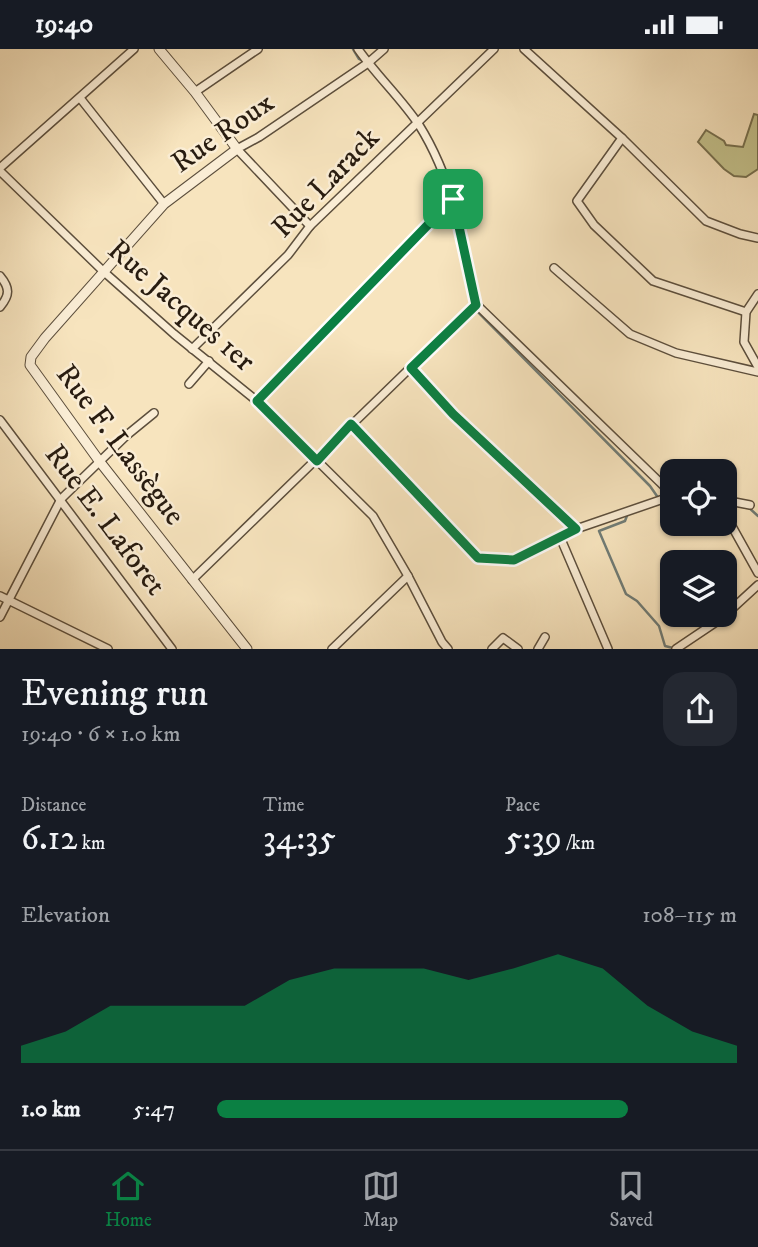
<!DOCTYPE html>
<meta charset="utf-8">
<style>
body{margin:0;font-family:"IM FELL DW Pica",serif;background:#242831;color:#f1f3f6;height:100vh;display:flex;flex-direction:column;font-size:26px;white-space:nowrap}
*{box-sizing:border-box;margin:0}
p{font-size:23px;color:#9ea1a6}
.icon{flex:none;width:38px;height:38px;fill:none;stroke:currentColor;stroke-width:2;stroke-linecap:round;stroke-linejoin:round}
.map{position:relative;height:600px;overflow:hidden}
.panel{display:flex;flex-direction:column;background:#171b24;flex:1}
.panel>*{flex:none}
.controls{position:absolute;left:660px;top:410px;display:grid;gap:14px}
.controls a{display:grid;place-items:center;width:77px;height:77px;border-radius:14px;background:#171b24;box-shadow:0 2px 5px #0004;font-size:35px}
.pin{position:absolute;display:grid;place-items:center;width:60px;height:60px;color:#fff;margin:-30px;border-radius:14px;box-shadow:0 4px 10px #0006}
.round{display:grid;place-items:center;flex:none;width:74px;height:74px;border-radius:21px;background:#242831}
.overview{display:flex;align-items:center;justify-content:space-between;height:119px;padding:0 21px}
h1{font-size:38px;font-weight:600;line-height:52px}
.stats{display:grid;grid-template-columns:repeat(3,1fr);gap:10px;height:119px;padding:7px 21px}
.stats div{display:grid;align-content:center}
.stats b{font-size:35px;font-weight:600}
.stats small{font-size:19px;font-weight:400}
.stats p{font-size:19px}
.chart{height:196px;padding:14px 21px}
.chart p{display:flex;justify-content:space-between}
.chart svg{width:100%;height:126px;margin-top:7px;fill:#0b8043;opacity:.7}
ul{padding:0 21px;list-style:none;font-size:23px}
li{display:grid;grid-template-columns:112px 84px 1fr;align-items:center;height:52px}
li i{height:18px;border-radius:9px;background:#0b8043}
.status{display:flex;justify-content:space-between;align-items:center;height:49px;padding:0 35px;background:#171b24;direction:ltr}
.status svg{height:19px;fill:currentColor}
.tab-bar{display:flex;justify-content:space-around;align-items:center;height:98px;border-top:2px solid #363941;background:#171b24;font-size:19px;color:#9ea1a6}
.tab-bar a{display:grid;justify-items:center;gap:4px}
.tab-bar .on{color:#0b8043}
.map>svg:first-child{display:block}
.green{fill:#c4c28c;stroke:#766f4e;stroke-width:2}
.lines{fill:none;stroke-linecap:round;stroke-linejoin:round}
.stream{stroke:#707c76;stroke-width:2.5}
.minor-casing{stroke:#5c4e3c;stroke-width:10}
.tertiary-casing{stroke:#5c4e3c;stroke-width:11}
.minor{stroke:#faedd5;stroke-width:7}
.tertiary{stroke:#faedd5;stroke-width:9}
.route-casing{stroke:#fff;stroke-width:14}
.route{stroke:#0b8043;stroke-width:9}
.labels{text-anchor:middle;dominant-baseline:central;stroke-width:5;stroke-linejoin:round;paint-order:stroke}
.street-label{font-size:30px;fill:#281c10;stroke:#faedd5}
</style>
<div class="status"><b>19:40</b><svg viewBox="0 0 49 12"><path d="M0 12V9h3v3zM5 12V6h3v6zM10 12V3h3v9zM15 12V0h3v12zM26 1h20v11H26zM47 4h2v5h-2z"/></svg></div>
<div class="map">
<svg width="758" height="600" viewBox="0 0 758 600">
<rect width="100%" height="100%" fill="#f7e4be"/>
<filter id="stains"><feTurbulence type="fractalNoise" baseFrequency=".00286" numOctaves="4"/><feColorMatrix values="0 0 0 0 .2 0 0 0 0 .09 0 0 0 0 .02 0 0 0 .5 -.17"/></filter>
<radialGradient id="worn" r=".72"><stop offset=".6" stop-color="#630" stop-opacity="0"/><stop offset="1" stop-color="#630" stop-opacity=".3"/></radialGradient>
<!-- green -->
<path class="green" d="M754 65 758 66V120L746 128 734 127 724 120 698 93 706 81 724 92 726 96 743 98Z"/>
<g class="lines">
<!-- stream -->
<g class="stream">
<path d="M353 0 359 10 363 12"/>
<path d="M467 225 471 256 650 437 659 450"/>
<path d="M705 414 703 417 706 422"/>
<path d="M724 446 732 450"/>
<path d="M747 457 758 467"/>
<path d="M628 464 625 472 599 482 626 545 637 552 659 577 665 597 673 599"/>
</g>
<defs>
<g id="minor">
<path d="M358 0C376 26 401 49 419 76 453 130 464 193 476 255"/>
<path d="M524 0 622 89 706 172 740 185 758 189"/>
<path d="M195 43 258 0"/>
<path d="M80 49 164 155"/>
<path d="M622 89 577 152 594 176 653 232 746 263"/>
<path d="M0 119 134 0"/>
<path d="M0 122 103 222 174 285 257 352 373 467 408 527 442 593 448 600"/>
<path d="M310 177 237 100 259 88 368 14 384 0"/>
<path d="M554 219 630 285 676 304 758 323"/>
<path d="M0 227C10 239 10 246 0 258"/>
<path d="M758 245 746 263 744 293 758 318"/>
<path d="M476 255 672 445"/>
<path d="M192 300 288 206 310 177 494 0"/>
<path d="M411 319 453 365 576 480"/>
<path d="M189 335 209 312"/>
<path d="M257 352 453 150"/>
<path d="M0 371 172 600"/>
<path d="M351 375 478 509 515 511 576 480 672 447"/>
<path d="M724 451 750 456"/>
<path d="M724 463 758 524"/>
<path d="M560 488 608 600"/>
<path d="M192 531 476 255"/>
<path d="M0 547 108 600"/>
<path d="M0 568 61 450 127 386 154 364"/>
<path d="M332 600 408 527"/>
<path d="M492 600 503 589 518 600"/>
<path d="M538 600 545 588"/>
<path d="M676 600 722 569 758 536"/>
</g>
<path id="tertiary" d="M159 0 195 43 237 100 164 155 45 289 31 308 30 316 100 413 247 600"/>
</defs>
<!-- minor casing -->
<use href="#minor" class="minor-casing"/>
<!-- tertiary casing -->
<use href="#tertiary" class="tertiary-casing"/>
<!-- minor -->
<use href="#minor" class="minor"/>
<!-- tertiary -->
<use href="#tertiary" class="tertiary"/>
</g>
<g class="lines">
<defs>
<path id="route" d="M453 150 476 256 411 319 453 365 576 480 514 511 478 509 351 375 317 412 257 352Z"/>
</defs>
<!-- route casing -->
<use href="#route" class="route-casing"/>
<!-- route -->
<use href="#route" class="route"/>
</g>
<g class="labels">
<!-- street labels -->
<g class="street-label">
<text transform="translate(223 84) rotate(-35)">Rue Roux</text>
<text transform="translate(326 134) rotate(-46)">Rue Larack</text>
<text transform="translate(181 257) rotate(41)">Rue Jacques 1er</text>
<text transform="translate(120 396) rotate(53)">Rue F. Lassègue</text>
<text transform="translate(105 471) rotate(53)">Rue E. Laforet</text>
</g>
</g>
<rect width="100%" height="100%" filter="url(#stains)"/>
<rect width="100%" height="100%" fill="url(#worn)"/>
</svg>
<div class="controls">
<a><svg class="icon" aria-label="locate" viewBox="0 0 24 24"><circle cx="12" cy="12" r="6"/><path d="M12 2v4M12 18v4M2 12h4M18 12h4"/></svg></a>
<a><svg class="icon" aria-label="layers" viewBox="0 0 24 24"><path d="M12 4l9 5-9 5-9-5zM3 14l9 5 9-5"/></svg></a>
</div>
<div class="pin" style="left:453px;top:150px;background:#1e9e55"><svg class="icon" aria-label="arrive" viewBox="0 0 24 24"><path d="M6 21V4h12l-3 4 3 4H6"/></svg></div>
</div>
<section class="panel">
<div class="overview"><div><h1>Evening run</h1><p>19:40 · 6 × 1.0 km</p></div><a class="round"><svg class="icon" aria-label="share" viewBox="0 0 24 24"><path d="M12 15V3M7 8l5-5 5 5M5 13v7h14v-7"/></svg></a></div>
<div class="stats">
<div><p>Distance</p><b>6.12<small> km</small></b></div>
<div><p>Time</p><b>34:35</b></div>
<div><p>Pace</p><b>5:39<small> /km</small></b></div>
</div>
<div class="chart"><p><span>Elevation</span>108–115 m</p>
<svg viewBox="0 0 160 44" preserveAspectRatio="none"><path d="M0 44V38L10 33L20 24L30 24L40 24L50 24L60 15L70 11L80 11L90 11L100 15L110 11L120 6L130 11L140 24L150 33L160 38V44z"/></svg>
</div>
<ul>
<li><b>1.0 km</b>5:47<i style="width:79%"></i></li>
</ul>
</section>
<nav class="tab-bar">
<a class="on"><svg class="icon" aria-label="home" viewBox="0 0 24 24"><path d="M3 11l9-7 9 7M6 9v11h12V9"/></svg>Home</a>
<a><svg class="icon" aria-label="map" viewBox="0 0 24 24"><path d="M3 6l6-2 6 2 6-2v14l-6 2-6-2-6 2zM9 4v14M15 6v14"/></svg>Map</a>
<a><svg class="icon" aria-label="saved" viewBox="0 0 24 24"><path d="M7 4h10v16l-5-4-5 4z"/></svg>Saved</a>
</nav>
